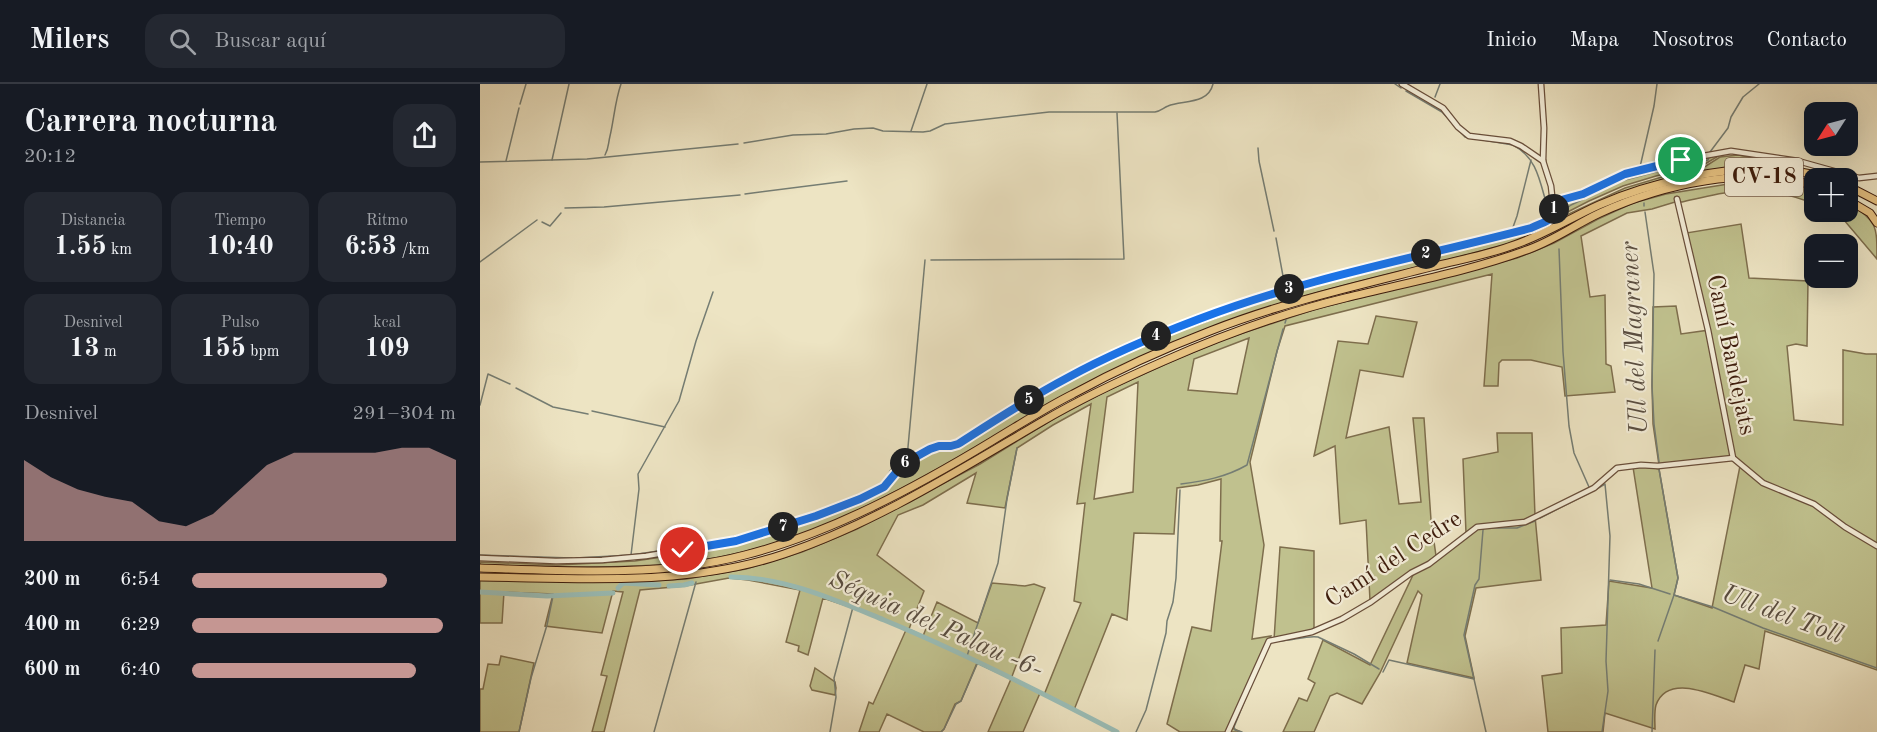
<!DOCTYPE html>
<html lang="es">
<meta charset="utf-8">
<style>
body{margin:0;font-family:"Old Standard TT",serif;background:#242831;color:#f1f3f6;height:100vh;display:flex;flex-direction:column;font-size:22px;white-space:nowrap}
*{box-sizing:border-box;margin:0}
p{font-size:20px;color:#9ea1a6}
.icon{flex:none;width:33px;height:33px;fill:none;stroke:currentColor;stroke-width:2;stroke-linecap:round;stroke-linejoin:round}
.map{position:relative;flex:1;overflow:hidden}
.panel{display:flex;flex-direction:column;background:#171b24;width:480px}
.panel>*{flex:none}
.needle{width:39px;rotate:234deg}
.controls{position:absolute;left:1324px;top:18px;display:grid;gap:12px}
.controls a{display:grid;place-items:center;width:54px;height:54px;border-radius:12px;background:#171b24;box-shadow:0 6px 24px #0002;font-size:30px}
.pin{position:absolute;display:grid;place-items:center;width:51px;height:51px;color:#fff;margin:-26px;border:3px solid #fff;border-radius:50%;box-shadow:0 2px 6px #0007}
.km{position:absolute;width:30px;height:30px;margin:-15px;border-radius:50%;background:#222;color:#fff;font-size:16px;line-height:30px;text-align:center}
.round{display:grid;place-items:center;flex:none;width:63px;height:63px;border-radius:18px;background:#242831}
.headline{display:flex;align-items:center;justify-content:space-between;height:102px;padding:0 24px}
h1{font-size:33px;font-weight:600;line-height:45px}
.figures{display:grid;grid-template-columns:repeat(3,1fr);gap:9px;height:102px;padding:6px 24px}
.figures div{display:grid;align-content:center;border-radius:15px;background:#242831;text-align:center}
.figures b{font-size:26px;font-weight:600}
.figures small{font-size:16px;font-weight:400}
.figures p{font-size:16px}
.chart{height:168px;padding:12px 24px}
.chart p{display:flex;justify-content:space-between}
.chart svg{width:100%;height:108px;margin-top:6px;fill:#c59692;opacity:.7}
ul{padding:0 24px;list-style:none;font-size:20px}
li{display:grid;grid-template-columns:96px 72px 1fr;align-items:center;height:45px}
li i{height:15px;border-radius:8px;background:#c59692}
header{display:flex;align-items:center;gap:36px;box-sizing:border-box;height:84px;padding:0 30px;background:#171b24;border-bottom:2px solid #363941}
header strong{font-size:28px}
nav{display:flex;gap:33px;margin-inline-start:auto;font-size:21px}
.search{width:420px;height:54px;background:#242831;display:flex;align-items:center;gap:15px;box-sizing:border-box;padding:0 21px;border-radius:18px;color:#9ea1a6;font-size:22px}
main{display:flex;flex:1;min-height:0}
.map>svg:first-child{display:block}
.green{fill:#c0c18e;stroke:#7e6e4d;stroke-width:1.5;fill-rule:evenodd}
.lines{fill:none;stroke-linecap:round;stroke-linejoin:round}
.stream{stroke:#757d73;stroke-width:1.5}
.canal{stroke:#9abeb8;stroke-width:5}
.minor-casing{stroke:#694e3a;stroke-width:7}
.primary-casing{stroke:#3d1c0c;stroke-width:9}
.minor{stroke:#f3edd8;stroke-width:4.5}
.primary{stroke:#e6c282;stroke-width:7}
.route-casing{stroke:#fff;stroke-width:12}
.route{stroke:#1a73e8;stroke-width:8}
.labels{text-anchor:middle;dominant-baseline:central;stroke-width:4.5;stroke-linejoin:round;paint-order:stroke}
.shield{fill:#f3edd8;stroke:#745b49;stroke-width:1.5}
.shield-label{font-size:22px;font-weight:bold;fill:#3d1c0c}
.street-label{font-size:24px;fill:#3d1c0c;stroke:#f3edd8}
.water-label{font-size:26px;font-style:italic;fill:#594d40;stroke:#f3edd8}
</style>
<header>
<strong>Milers</strong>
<div class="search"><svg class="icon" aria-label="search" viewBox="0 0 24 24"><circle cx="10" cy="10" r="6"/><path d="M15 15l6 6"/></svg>Buscar aquí</div>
<nav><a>Inicio</a><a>Mapa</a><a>Nosotros</a><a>Contacto</a></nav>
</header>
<main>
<section class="panel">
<div class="headline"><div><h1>Carrera nocturna</h1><p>20:12</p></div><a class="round"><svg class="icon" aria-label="share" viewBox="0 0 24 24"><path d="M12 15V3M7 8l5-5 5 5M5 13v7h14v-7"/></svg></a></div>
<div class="figures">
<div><p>Distancia</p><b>1.55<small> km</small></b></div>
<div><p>Tiempo</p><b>10:40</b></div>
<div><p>Ritmo</p><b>6:53<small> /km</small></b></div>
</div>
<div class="figures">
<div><p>Desnivel</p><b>13<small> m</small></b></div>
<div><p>Pulso</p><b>155<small> bpm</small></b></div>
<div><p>kcal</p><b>109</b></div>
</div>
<div class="chart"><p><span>Desnivel</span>291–304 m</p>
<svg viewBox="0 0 160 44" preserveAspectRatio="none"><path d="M0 44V11L10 18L20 23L30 26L40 28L50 36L60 38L70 33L80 23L90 13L100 8L110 8L120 8L130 8L140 6L150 6L160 11V44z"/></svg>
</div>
<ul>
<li><b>200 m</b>6:54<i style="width:74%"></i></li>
<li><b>400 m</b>6:29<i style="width:95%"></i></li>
<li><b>600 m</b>6:40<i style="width:85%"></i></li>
</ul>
</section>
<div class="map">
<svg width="1397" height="648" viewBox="0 0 1397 648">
<rect width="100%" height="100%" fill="#ede4c3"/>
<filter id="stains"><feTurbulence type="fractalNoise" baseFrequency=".00333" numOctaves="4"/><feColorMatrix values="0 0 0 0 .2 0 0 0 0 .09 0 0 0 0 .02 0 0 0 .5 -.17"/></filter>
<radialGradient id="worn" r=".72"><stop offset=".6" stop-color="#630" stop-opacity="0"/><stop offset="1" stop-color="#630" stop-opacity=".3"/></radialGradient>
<!-- green -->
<g class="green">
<path d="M1240 71 1225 80 1176 92 1143 102 1109 117 1076 134 1075 121 1099 114 1132 98 1157 89 1228 72Z"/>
<path d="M1258 71 1318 82 1317 83C1294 81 1271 85 1248 87 1209 92 1172 96 1136 111 1100 126 1067 146 1031 159 955 181 877 195 802 219 749 235 698 256 648 279 594 303 545 334 494 364 422 406 345 448 263 468 207 482 151 483 94 483 62 482 31 482 0 481V478L78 481 155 477 209 469 288 452 377 420 409 404 423 385 451 369 478 364 532 330 588 298 620 281 686 252 801 211 1052 147 1145 104 1192 90 1226 82 1240 73Z"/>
<path d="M1273 96 1300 97 1335 105V120C1311 111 1284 103 1257 107 1239 109 1220 114 1202 118H1195L1172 125 1147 129 1101 152 1110 213 1125 211 1126 280 1131 282 1135 308 1085 312 1082 283 1051 276H1022L1019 279 1018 302H1004L1012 190 805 242 797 267 770 378 784 461 772 555 791 552 752 644 761 648H700L687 640 712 543 731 547 742 457H740L741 395 718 401 697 404 694 450 654 449 647 536 632 530 594 626 564 611 601 519 594 517 605 419 597 420 611 320 573 341 537 364 525 424 487 419 496 389 443 421 418 431 397 471 444 507 429 545 443 552 457 518 498 539 512 499 545 502 554 500 565 504 531 595 497 579 481 617 475 620 464 645 461 648H444L407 630 399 648H379L389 618 393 620 426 546 373 524 343 514 328 571 318 567 319 562 306 558 320 506 268 496 249 494 205 502 160 506 124 648H112L127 592 121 591 143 508 133 507 122 549 65 542 73 510 24 508 22 539H0V496L150 498 206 495 266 485 322 468 377 445 500 380 568 338 624 308 697 275 745 255 836 225 1037 174 1074 159 1118 135 1153 119 1186 110ZM769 254 757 310 708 306 714 275ZM658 298 653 408 614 415 627 313Z"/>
<path d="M1368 119C1397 137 1397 141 1397 175L1364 136 1351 128H1368Z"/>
<path d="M1261 140 1269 194 1328 197 1327 262 1316 260 1307 262 1314 336 1363 341V266L1386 270H1397V461L1383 454 1349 429 1283 398 1255 373 1179 381 1173 340 1172 301 1173 223 1196 222 1201 250 1229 246 1206 149Z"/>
<path d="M896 232 937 238 923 293 880 286 866 354 909 343 919 420 941 418 933 334H944L951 436 956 472 890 517 886 436 860 440 855 362 834 372 858 257 888 260Z"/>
<path d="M1017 349H1052L1055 432 1061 496 996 504 985 552 994 594 927 579 942 511 938 507 900 589 882 620 857 609 850 612 834 648H803L819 614 827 617 835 599 828 595 843 556 890 581 934 489 986 449 983 375 1018 368Z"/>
<path d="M1260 382 1276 396 1335 422 1397 464V586L1285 547 1279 585 1265 581 1254 618C1233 611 1188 589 1176 621 1174 628 1175 638 1175 645L1125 629 1123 648H1068L1062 592 1082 589 1081 544 1126 541 1129 497 1172 504 1153 383H1170L1179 385 1198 494 1194 511 1232 524Z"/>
<path d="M800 463 834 467V545L833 549 816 554 794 556Z"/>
<path d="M21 572 54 579 39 648H0V605H3L8 580 19 581Z"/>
<path d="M335 584 355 598 356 604 355 611 332 606 330 602Z"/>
<path d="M531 595 560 609 543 648H508Z"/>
</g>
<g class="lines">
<!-- stream -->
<g class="stream">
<path d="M915 0 921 4"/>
<path d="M926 7 962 28 985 53 1033 61C1057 73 1060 98 1067 122L1070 125"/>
<path d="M955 13 960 0"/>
<path d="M40 20 46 0"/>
<path d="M431 47 447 0"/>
<path d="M264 59 313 51 346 50 374 45 393 44 403 47 443 48 450 47 465 40 569 28H675C681 27 683 24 688 22 702 16 728 21 733 0"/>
<path d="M778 64 779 77 794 147"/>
<path d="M1230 68 1248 44 1251 33 1263 13 1279 0"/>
<path d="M125 71C129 64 128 60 130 52 134 35 135 17 141 0"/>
<path d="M72 76 89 0"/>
<path d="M26 77 39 24"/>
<path d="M0 78 107 75 258 60"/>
<path d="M1160 83 1174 22 1177 0"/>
<path d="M265 110 367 97"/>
<path d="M1164 119V122"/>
<path d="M85 124 124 123 260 111"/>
<path d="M1165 128 1174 190 1172 302 1174 340 1179 378"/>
<path d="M1078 131 1091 121 1141 97 1206 80 1228 76 1229 73"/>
<path d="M62 138 70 142 81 129"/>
<path d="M796 154 805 203"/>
<path d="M1079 165 1083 268 1089 342 1094 369 1109 403"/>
<path d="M451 176 644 175 637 29"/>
<path d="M0 178 57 136"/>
<path d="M805 203 1032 146 1037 132 1051 76"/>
<path d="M771 214 799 205"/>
<path d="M722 231 764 216"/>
<path d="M805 239 806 236"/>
<path d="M654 259 715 233"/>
<path d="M36 304 73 323 108 330"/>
<path d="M536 319 602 282 650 261"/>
<path d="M0 321 8 290 30 300"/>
<path d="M112 327 185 343"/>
<path d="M467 358 477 357 529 324"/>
<path d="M427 374 445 176"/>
<path d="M701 400C725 397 746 393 767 381L803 245"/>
<path d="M1115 406 1125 400 1130 452 1126 577 1128 607 1122 648"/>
<path d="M1060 434 1109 409"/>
<path d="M305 439C337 429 371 418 400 401 408 396 407 389 413 383 421 376 452 359 462 358"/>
<path d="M1004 444 1003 446 999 495 995 501 984 551 1006 648"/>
<path d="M1009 444H1037L1055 437"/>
<path d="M212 462 286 445"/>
<path d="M0 471 92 474"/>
<path d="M151 471 159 405 158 390 199 317 216 257 233 208"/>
<path d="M96 474 151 471 199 464"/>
<path d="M1130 496 1159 500 1190 510"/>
<path d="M1194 511 1233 523 1283 544 1397 584"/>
<path d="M800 557C811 557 828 551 838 553L874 570 899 585"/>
<path d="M1178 557 1194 511 1198 494 1179 385"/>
<path d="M487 572 518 479 527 415 537 364"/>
<path d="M903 588 909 576 994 595"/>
<path d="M39 648 51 594 67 541 73 512"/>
<path d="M174 648 216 498"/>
<path d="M350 648 356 613 354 594 373 523"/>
<path d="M461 648 464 645 476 620 481 617 498 578"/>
<path d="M656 648 666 626 686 549 687 537 693 518 696 494 700 406"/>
<path d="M762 648 755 646 754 643 769 606"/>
<path d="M1172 648 1175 566"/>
</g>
<!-- canal -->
<g class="canal">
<path d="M251 493C304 493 355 516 404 536 484 569 561 608 637 648"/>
<path d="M189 502 204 501 212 499"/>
<path d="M138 504 143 499 179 501"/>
<path d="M0 508 67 512 133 509"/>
</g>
<defs>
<g id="minor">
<path d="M922 0 963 24 978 43 989 52 1030 57 1041 62 1063 77"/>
<path d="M1197 115 1228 246 1253 374 1283 399 1334 420 1365 443 1397 462"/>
<path d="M1074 118 1103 110 1129 97 1153 88 1201 76 1251 67 1318 77 1379 94 1397 92"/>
<path d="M0 474 76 477 122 476 166 472 256 457 335 432 379 415 404 403 424 380 450 365 459 362H471L478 360C525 331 570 301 620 277 750 214 889 184 1028 150 1043 146 1065 143 1074 130L1071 102 1063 77 1064 44 1061 0"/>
<path d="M748 648 789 557 832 548 862 535 891 518 931 489 949 480 997 443 1045 438 1114 404 1137 384 1161 381 1178 382 1253 374"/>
</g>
<g id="primary">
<path d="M1368 102 1397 117"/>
<path d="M1368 116 1390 129 1397 139"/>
<path d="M0 484C85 487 182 493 265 471 351 449 436 403 512 357 539 341 565 324 593 310 637 286 683 265 730 247 801 219 876 202 951 183 978 176 1007 171 1034 161 1064 151 1090 134 1119 121 1169 99 1245 81 1300 85 1317 87 1333 90 1350 94"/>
<path d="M0 493C101 494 207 503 304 470 396 439 479 386 563 337 602 314 643 295 684 277 743 251 803 229 865 214 925 199 986 188 1044 167 1072 158 1094 141 1120 129 1183 100 1268 81 1335 102"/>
</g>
</defs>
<!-- minor casing -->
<use href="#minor" class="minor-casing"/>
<!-- primary casing -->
<use href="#primary" class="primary-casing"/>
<!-- minor -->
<use href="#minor" class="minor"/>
<!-- primary -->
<use href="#primary" class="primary"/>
</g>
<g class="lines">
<defs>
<path id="route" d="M203 466 256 457 336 432 380 415 404 403 423 380 450 365 459 362H471L478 360C514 337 549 314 587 294 629 271 674 252 719 235 826 194 940 173 1051 144 1068 136 1074 138 1074 118L1103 110 1145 90 1201 76"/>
</defs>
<!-- route casing -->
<use href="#route" class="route-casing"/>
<!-- route -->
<use href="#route" class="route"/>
</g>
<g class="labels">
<!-- shield labels -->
<rect class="shield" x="1245" y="74" width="78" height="38" rx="4.5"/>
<g class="shield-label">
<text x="1284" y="93">CV-18</text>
</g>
<!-- street labels -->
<g class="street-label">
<text transform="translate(1250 271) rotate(78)">Camí Bandejats</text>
<text transform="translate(914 476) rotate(-33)">Camí del Cedre</text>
</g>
<!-- water labels -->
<g class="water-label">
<text transform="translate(1155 254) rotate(-93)">Ull del Magraner</text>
<text transform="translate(1302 531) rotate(20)">Ull del Toll</text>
<text transform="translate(456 541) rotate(24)">Séquia del Palau -6-</text>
</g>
</g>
<rect width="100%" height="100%" filter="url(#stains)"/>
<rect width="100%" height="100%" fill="url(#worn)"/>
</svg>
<div class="controls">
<a><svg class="needle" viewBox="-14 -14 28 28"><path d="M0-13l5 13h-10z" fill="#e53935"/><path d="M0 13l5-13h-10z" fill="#9ea1a6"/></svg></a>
<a>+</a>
<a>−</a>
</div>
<div class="pin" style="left:1201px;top:76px;background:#1e9e55"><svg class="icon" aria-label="arrive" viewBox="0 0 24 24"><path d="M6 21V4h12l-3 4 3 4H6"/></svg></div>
<div class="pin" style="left:203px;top:466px;background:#d93025"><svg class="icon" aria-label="check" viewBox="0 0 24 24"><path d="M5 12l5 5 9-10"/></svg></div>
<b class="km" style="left:1074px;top:125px">1</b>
<b class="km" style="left:946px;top:170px">2</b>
<b class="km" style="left:809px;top:205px">3</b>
<b class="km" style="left:676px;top:252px">4</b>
<b class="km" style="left:549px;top:316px">5</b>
<b class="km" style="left:425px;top:379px">6</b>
<b class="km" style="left:303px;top:443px">7</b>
</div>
</main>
